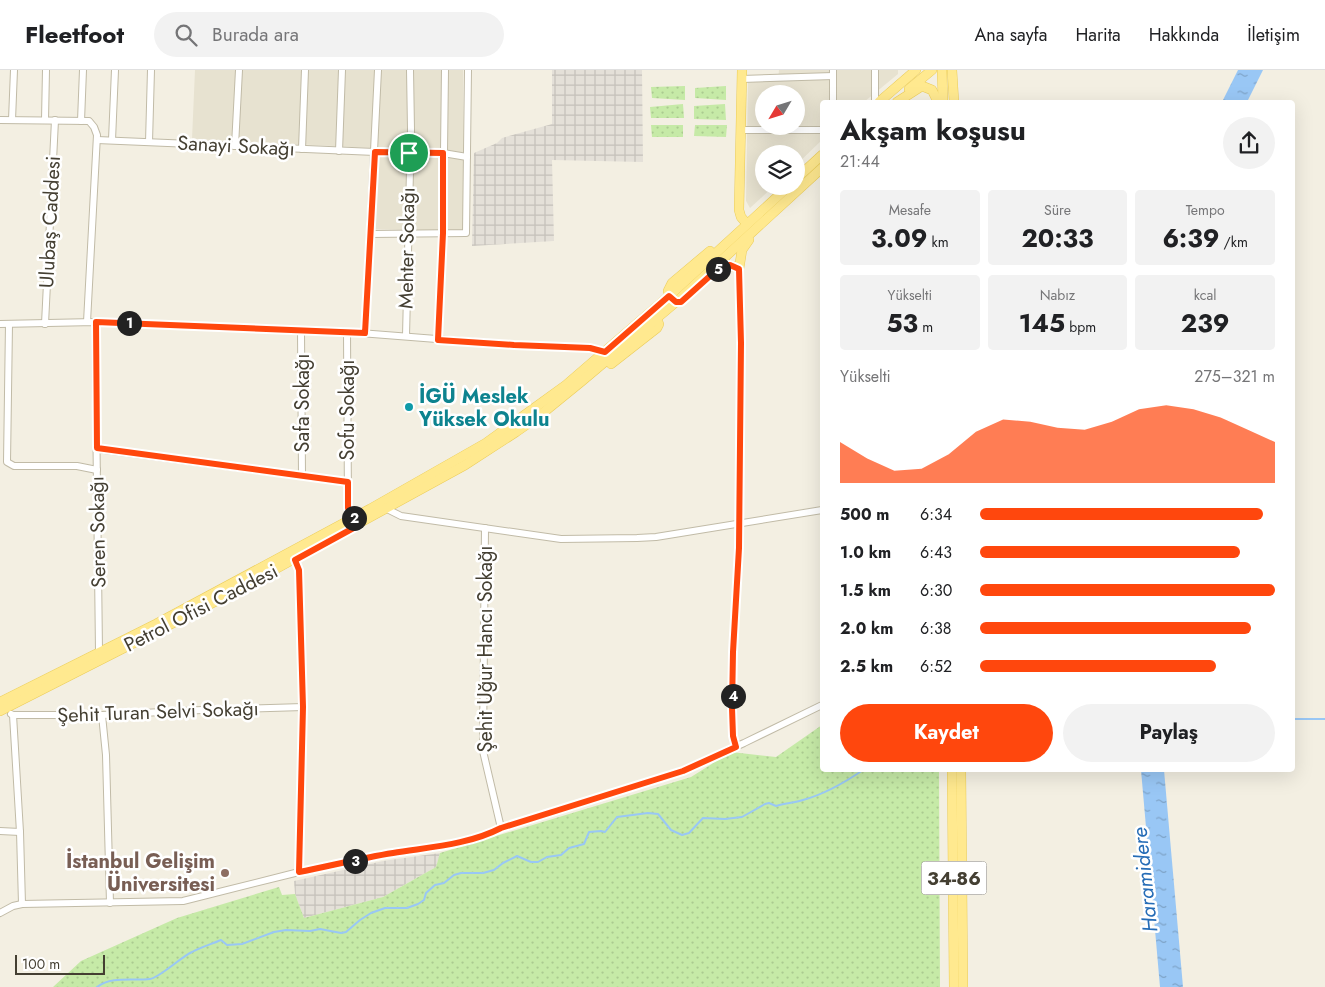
<!DOCTYPE html>
<html lang="tr">
<meta charset="utf-8">
<style>
body{margin:0;font-family:Jost,sans-serif;background:#f2f2f2;color:#202124;height:100vh;display:flex;flex-direction:column;font-size:19px;white-space:nowrap}
*{box-sizing:border-box;margin:0}
p{font-size:16px;color:#757577}
.icon{flex:none;width:28px;height:28px;fill:none;stroke:currentColor;stroke-width:2;stroke-linecap:round;stroke-linejoin:round}
.map{position:relative;flex:1;overflow:hidden}
.side{position:absolute;left:820px;top:30px;width:475px;height:672px;display:flex;flex-direction:column;background:#fff;border-radius:5px;box-shadow:0 5px 20px #0002}
.side>*{flex:none}
.needle{width:32px;rotate:232deg}
.buttons{position:absolute;left:755px;top:15px;display:grid;gap:10px}
.buttons a{display:grid;place-items:center;width:50px;height:50px;border-radius:50%;background:#fff;box-shadow:0 5px 20px #0002;font-size:25px}
.scale{position:absolute;left:15px;bottom:12px;width:90px;box-sizing:border-box;padding-left:5px;border:2px solid #443f32;border-top:0;font-size:14px;line-height:18px;white-space:nowrap;color:#443f32;-webkit-text-stroke:4px #fff;paint-order:stroke}
.pin{position:absolute;display:grid;place-items:center;width:42px;height:42px;color:#fff;margin:-21px;border:2px solid #fff;border-radius:50%;box-shadow:0 1px 5px #0007}
.km{position:absolute;width:25px;height:25px;margin:-12px;border-radius:50%;background:#222;color:#fff;font-size:14px;line-height:25px;text-align:center}
.round{display:grid;place-items:center;flex:none;width:52px;height:52px;border-radius:26px;background:#f2f2f2}
.summary{display:flex;align-items:center;justify-content:space-between;height:85px;padding:0 20px}
h1{font-size:28px;font-weight:700;line-height:38px}
.figures{display:grid;grid-template-columns:repeat(3,1fr);gap:8px;height:85px;padding:5px 20px}
.figures div{display:grid;align-content:center;border-radius:5px;background:#f2f2f2;text-align:center}
.figures b{font-size:25px;font-weight:700}
.figures small{font-size:14px;font-weight:400}
.figures p{font-size:14px}
.chart{height:140px;padding:10px 20px}
.chart p{display:flex;justify-content:space-between}
.chart svg{width:100%;height:90px;margin-top:5px;fill:#ff470d;opacity:.7}
.primary-button{display:flex;gap:10px;margin-top:auto;padding:10px 20px}
.primary-button a{flex:1;height:58px;border-radius:30px;background:#ff470d;color:#fff;font-size:20px;font-weight:700;line-height:58px;text-align:center}
.primary-button a+a{background:#f2f2f2;color:#202124}
ul{padding:0 20px;list-style:none;font-size:16px}
li{display:grid;grid-template-columns:80px 60px 1fr;align-items:center;height:38px}
li i{height:12px;border-radius:6px;background:#ff470d}
header{display:flex;align-items:center;gap:30px;box-sizing:border-box;height:70px;padding:0 25px;background:#fff;border-bottom:1px solid #e0e0e0}
header strong{font-size:24px}
nav{display:flex;gap:28px;margin-inline-start:auto;font-size:18px}
.search{width:350px;height:45px;background:#f2f2f2;display:flex;align-items:center;gap:12px;box-sizing:border-box;padding:0 18px;border-radius:28px;color:#757577;font-size:19px}
.map>svg:first-child{display:block}
.residential{fill:#e7e2d0;fill-rule:evenodd}
.industrial{fill:url(#industrial-grid)}
.grass{fill:url(#grass-dots)}
.water{fill:url(#water-ripples)}
.lines{fill:none;stroke-linecap:round;stroke-linejoin:round}
.stream{stroke:#99c7f5;stroke-width:2}
.minor-casing{stroke:#c1bba7;stroke-width:8}
.major-casing{stroke:#ebcc57;stroke-width:10}
.minor{stroke:#fff;stroke-width:6}
.major{stroke:#ffe98f;stroke-width:9}
.route-casing{stroke:#fff;stroke-width:10}
.route{stroke:#ff470d;stroke-width:6}
.culture-dot{fill:#0f9aa8;stroke:#fff;stroke-width:2}
.education-dot{fill:#8d6e63;stroke:#fff;stroke-width:2}
.labels{text-anchor:middle;dominant-baseline:central;stroke-width:5;stroke-linejoin:round;paint-order:stroke}
.shield{fill:#fff;stroke:#7c7970;stroke-width:1}
.shield-label{font-size:19px;font-weight:bold;fill:#443f32}
.street-label{font-size:20px;fill:#443f32;stroke:#fff}
.culture-label{font-size:20px;font-weight:bold;fill:#0d838f;stroke:#fff;text-anchor:start}
.education-label{font-size:20px;font-weight:bold;fill:#785e54;stroke:#fff;text-anchor:end}
.water-label{font-size:21px;font-style:italic;fill:#256cb6;stroke:#fff}
</style>
<header>
<strong>Fleetfoot</strong>
<div class="search"><svg class="icon" aria-label="search" viewBox="0 0 24 24"><circle cx="10" cy="10" r="6"/><path d="M15 15l6 6"/></svg>Burada ara</div>
<nav><a>Ana sayfa</a><a>Harita</a><a>Hakkında</a><a>İletişim</a></nav>
</header>
<div class="map">
<svg width="1325" height="917" viewBox="0 0 1325 917">
<defs>
<pattern id="industrial-grid" width="8" height="8" patternUnits="userSpaceOnUse" patternTransform="scale(1.25)"><rect width="8" height="8" fill="#e4e0d8"/><path d="M0 4h8M4 0v8" fill="none" stroke="#c5c1ba"/></pattern>
<pattern id="grass-dots" width="8" height="8" patternUnits="userSpaceOnUse" patternTransform="scale(1.25)"><rect width="8" height="8" fill="#c6eaa7"/><path d="M2 2h.1M6 6h.1" fill="none" stroke="#abca90" stroke-width="1.8" stroke-linecap="round"/></pattern>
<pattern id="water-ripples" width="26" height="14" patternUnits="userSpaceOnUse" patternTransform="scale(1.25)"><rect width="26" height="14" fill="#99c7f5"/><path d="M2 4q2-2 4 0t4 0M15 11q2-2 4 0t4 0" fill="none" stroke="#7ea3c7"/></pattern>
</defs>
<rect width="100%" height="100%" fill="#f3efe2"/>
<!-- residential -->
<g class="residential">
<path d="M195 0H463V161L372 159 373 78 192 69Z"/>
<path d="M779 0H898V4L864 32H822V70L796 95V84H764V116H774L750 138 746 131 748 12 778 10ZM764 24H796V56H764Z"/>
</g>
<!-- industrial -->
<g class="industrial">
<path d="M552 0H642L643 92 552 90 554 171 472 176 474 83 497 73 502 68 552 54Z"/>
<path d="M440 783 436 797 383 827 304 848 295 824 294 811 383 791Z"/>
</g>
<!-- grass -->
<g class="grass">
<path d="M685 16V30L652 28 651 17Z"/>
<path d="M726 16V30L695 28V18Z"/>
<path d="M683 34 684 48H651L650 37Z"/>
<path d="M725 34 726 50 694 49V36Z"/>
<path d="M651 55H683V67H652Z"/>
<path d="M695 55H727L726 67 694 66Z"/>
<path d="M822 655V700H939L940 917H53L81 891 177 848 279 817 282 825 295 824 304 848 383 827 436 797 440 783 691 707 731 682 776 687Z"/>
</g>
<!-- water -->
<g class="water">
<path d="M1238 0H1263L1247 32H1222Z"/>
<path d="M1141 700H1164L1183 917H1160Z"/>
</g>
<g class="lines">
<!-- stream -->
<g class="stream">
<path d="M1292 649H1325"/>
<path d="M97 917C112 906 132 911 150 909 159 908 181 887 192 882 201 877 212 874 221 870L227 875 242 874 274 862 286 860 310 861 320 859 341 863 346 862 360 850 371 843 385 838H407L418 834 424 830 426 823 435 815 444 813 454 805 461 803H483L494 800 503 793 517 786 531 792H538L547 787 561 785 569 778 584 774 589 762 601 761 605 762 617 747 648 743 658 744 671 760 682 765 689 763 703 748 725 749 742 747 765 734 769 733 776 736C785 733 794 733 803 730 825 724 844 713 863 700"/>
</g>
<defs>
<g id="minor">
<path d="M875 0V32"/>
<path d="M742 9 833 6"/>
<path d="M833 32V0"/>
<path d="M0 50 89 51 94 57 97 65 87 252"/>
<path d="M12 50 14 0"/>
<path d="M45 50 46 0"/>
<path d="M81 51 83 0"/>
<path d="M741 60H822"/>
<path d="M97 70 375 82 443 83 467 87"/>
<path d="M112 70 115 0"/>
<path d="M149 72 151 0"/>
<path d="M235 76 239 0"/>
<path d="M302 79 305 0"/>
<path d="M339 81 342 0"/>
<path d="M370 164 466 163 468 0"/>
<path d="M95 252 99 581"/>
<path d="M0 254 95 252 347 262 514 275 590 278 605 282"/>
<path d="M9 254 7 392 14 396H77L97 400"/>
<path d="M45 254 55 50"/>
<path d="M301 260 302 406"/>
<path d="M347 262 348 438 354 447"/>
<path d="M365 263 378 0"/>
<path d="M406 266 411 59 410 0"/>
<path d="M438 269 443 163 445 0"/>
<path d="M97 379 348 412"/>
<path d="M387 439 401 446 561 469 637 468 656 467 822 440"/>
<path d="M485 458 483 681 501 758"/>
<path d="M295 490 299 500 303 637 299 802"/>
<path d="M11 644 13 645 20 762 22 834"/>
<path d="M13 645H102L202 640 303 637"/>
<path d="M102 645 106 685 110 833"/>
<path d="M736 677 733 666 732 638 733 582 739 478 741 273 739 199"/>
<path d="M0 761 20 762"/>
<path d="M0 843 13 836 22 834 183 831 299 802 382 785 469 771 487 765 501 758 683 701 744 673 822 635"/>
</g>
<g id="major">
<path d="M742 0 739 140 741 147 747 154"/>
<path d="M942 0 943 32"/>
<path d="M952 0 954 32"/>
<path d="M909 19 932 0"/>
<path d="M879 32 916 0"/>
<path d="M897 32 922 16 932 20 938 32"/>
<path d="M796 109 822 85"/>
<path d="M715 203C723 195 729 193 739 199L742 180 749 170"/>
<path d="M671 228 668 221 672 213 710 181"/>
<path d="M611 294 657 258 659 254 653 244"/>
<path d="M0 632 156 554 370 439 486 373 566 315 669 226 789 116"/>
<path d="M0 641 230 524 465 395 516 362 539 346 582 311 676 232 822 98"/>
<path d="M952 700 954 917"/>
<path d="M961 700 963 917"/>
</g>
</defs>
<!-- minor casing -->
<use href="#minor" class="minor-casing"/>
<!-- major casing -->
<use href="#major" class="major-casing"/>
<!-- minor -->
<use href="#minor" class="minor"/>
<!-- major -->
<use href="#major" class="major"/>
</g>
<g class="lines">
<defs>
<path id="route" d="M375 82 443 83V163L438 270 514 275 590 278 605 282 669 226 676 232H681L720 197 730 195 739 199 741 273 739 478 733 582 732 638 733 666 736 677 683 701 501 758C468 775 429 777 393 783 361 788 330 796 299 802L303 637 299 500 295 490 359 455 348 438V412L97 378 96 252 365 263Z"/>
</defs>
<!-- route casing -->
<use href="#route" class="route-casing"/>
<!-- route -->
<use href="#route" class="route"/>
</g>
<!-- markers -->
<circle class="culture-dot" cx="409" cy="337" r="5"/>
<circle class="education-dot" cx="225" cy="803" r="5"/>
<g class="labels">
<!-- shield labels -->
<rect class="shield" x="921.5" y="791.5" width="65" height="33" rx="4"/>
<g class="shield-label">
<text x="954" y="808">34-86</text>
</g>
<!-- street labels -->
<g class="street-label">
<text transform="translate(236 76) rotate(3)">Sanayi Sokağı</text>
<text transform="translate(50 152) rotate(-87)">Ulubaş Caddesi</text>
<text transform="translate(407 178) rotate(-89)">Mehter Sokağı</text>
<text transform="translate(302 333) rotate(-90)">Safa Sokağı</text>
<text transform="translate(347 340) rotate(-90)">Sofu Sokağı</text>
<text transform="translate(98 462) rotate(-91)">Seren Sokağı</text>
<text transform="translate(201 538) rotate(-27)">Petrol Ofisi Caddesi</text>
<text transform="translate(485 579) rotate(-90)">Şehit Uğur Hancı Sokağı</text>
<text transform="translate(158 642) rotate(-2)">Şehit Turan Selvi Sokağı</text>
</g>
<!-- culture labels -->
<g class="culture-label">
<text x="419" y="326">İGÜ Meslek<tspan x="419" dy="23">Yüksek Okulu</tspan></text>
</g>
<!-- education labels -->
<g class="education-label">
<text x="215" y="791">İstanbul Gelişim<tspan x="215" dy="23">Üniversitesi</tspan></text>
</g>
<!-- water labels -->
<g class="water-label">
<text transform="translate(1145 810) rotate(-96)">Haramidere</text>
</g>
</g>
</svg>
<div class="buttons">
<a><svg class="needle" viewBox="-14 -14 28 28"><path d="M0-13l5 13h-10z" fill="#e53935"/><path d="M0 13l5-13h-10z" fill="#757577"/></svg></a>
<a><svg class="icon" aria-label="layers" viewBox="0 0 24 24"><path d="M12 4l9 5-9 5-9-5zM3 14l9 5 9-5"/></svg></a>
</div>
<div class="scale">100 m</div>
<div class="pin" style="left:409px;top:83px;background:#1e9e55"><svg class="icon" aria-label="arrive" viewBox="0 0 24 24"><path d="M6 21V4h12l-3 4 3 4H6"/></svg></div>
<b class="km" style="left:129px;top:253px">1</b>
<b class="km" style="left:354px;top:448px">2</b>
<b class="km" style="left:355px;top:791px">3</b>
<b class="km" style="left:733px;top:626px">4</b>
<b class="km" style="left:718px;top:199px">5</b>
<section class="side">
<div class="summary"><div><h1>Akşam koşusu</h1><p>21:44</p></div><a class="round"><svg class="icon" aria-label="share" viewBox="0 0 24 24"><path d="M12 15V3M7 8l5-5 5 5M5 13v7h14v-7"/></svg></a></div>
<div class="figures">
<div><p>Mesafe</p><b>3.09<small> km</small></b></div>
<div><p>Süre</p><b>20:33</b></div>
<div><p>Tempo</p><b>6:39<small> /km</small></b></div>
</div>
<div class="figures">
<div><p>Yükselti</p><b>53<small> m</small></b></div>
<div><p>Nabız</p><b>145<small> bpm</small></b></div>
<div><p>kcal</p><b>239</b></div>
</div>
<div class="chart"><p><span>Yükselti</span>275–321 m</p>
<svg viewBox="0 0 160 44" preserveAspectRatio="none"><path d="M0 44V24L10 32L20 38L30 37L40 30L50 19L60 13L70 14L80 17L90 18L100 14L110 8L120 6L130 8L140 12L150 18L160 24V44z"/></svg>
</div>
<ul>
<li><b>500 m</b>6:34<i style="width:96%"></i></li>
<li><b>1.0 km</b>6:43<i style="width:88%"></i></li>
<li><b>1.5 km</b>6:30<i style="width:100%"></i></li>
<li><b>2.0 km</b>6:38<i style="width:92%"></i></li>
<li><b>2.5 km</b>6:52<i style="width:80%"></i></li>
</ul>
<div class="primary-button"><a>Kaydet</a><a>Paylaş</a></div>
</section>
</div>
